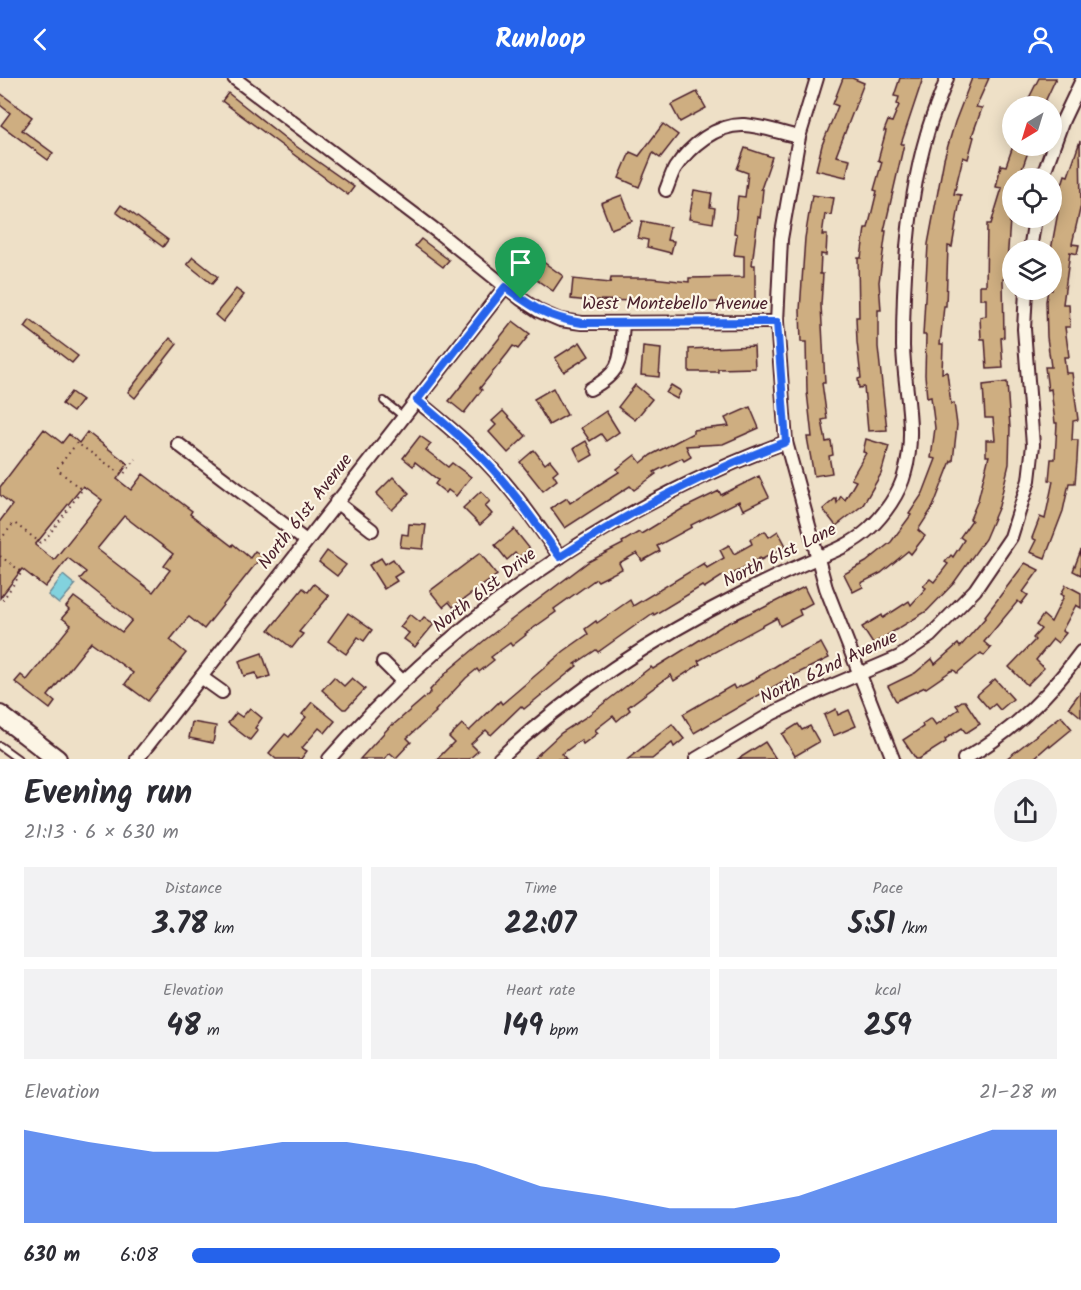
<!DOCTYPE html>
<meta charset="utf-8">
<style>
body{margin:0;font-family:Kalam,sans-serif;background:#f2f2f3;color:#2b2b33;height:100vh;display:flex;flex-direction:column;font-size:22px;white-space:nowrap}
*{box-sizing:border-box;margin:0}
p{font-size:20px;color:#7c7c81}
.icon{flex:none;width:33px;height:33px;fill:none;stroke:currentColor;stroke-width:2;stroke-linecap:round;stroke-linejoin:round}
.map{position:relative;height:681px;overflow:hidden}
.panel{display:flex;flex-direction:column;background:#fff;flex:1}
.panel>*{flex:none}
.needle{width:39px;rotate:218deg}
.tools{position:absolute;left:1002px;top:18px;display:grid;gap:12px}
.tools a{display:grid;place-items:center;width:60px;height:60px;border-radius:50%;background:#fff;box-shadow:0 3px 15px #0003;font-size:30px}
.pin{position:absolute;display:grid;place-items:center;width:51px;height:51px;color:#fff;margin:-62px -26px;border-radius:50% 50% 50% 0;rotate:-45deg;box-shadow:0 0 6px #0007}
.pin .icon{rotate:45deg}
.round{display:grid;place-items:center;flex:none;width:63px;height:63px;border-radius:32px;background:#f2f2f3}
.headline{display:flex;align-items:center;justify-content:space-between;height:102px;padding:0 24px}
h1{font-size:33px;font-weight:700;line-height:45px}
.stats{display:grid;grid-template-columns:repeat(3,1fr);gap:9px;height:102px;padding:6px 24px}
.stats div{display:grid;align-content:center;border-radius:0px;background:#f2f2f3;text-align:center}
.stats b{font-size:30px;font-weight:700}
.stats small{font-size:16px;font-weight:400}
.stats p{font-size:16px}
.chart{height:168px;padding:12px 24px}
.chart p{display:flex;justify-content:space-between}
.chart svg{width:100%;height:108px;margin-top:6px;fill:#2563eb;opacity:.7}
ul{padding:0 24px;list-style:none;font-size:20px}
li{display:grid;grid-template-columns:96px 72px 1fr;align-items:center;height:45px}
li i{height:15px;border-radius:8px;background:#2563eb}
header{display:flex;justify-content:space-between;align-items:center;height:78px;padding:0 24px;background:#2563eb;color:#fff;font-size:27px;font-weight:700}
.map>svg:first-child{display:block}
.water{fill:#82d2de;stroke:#6c8a96;stroke-width:1.5}
.building{fill:#ceae81;stroke:#4a1f2b;stroke-width:1.5;fill-rule:evenodd}
.lines{fill:none;stroke-linecap:round;stroke-linejoin:round}
.service-casing{stroke:#4a1f2b;stroke-width:10}
.minor-casing{stroke:#4a1f2b;stroke-width:16}
.secondary-casing{stroke:#4a1f2b;stroke-width:22}
.path{stroke:#4a1f2b;stroke-width:2;stroke-dasharray:1.5 4.5;stroke-linecap:butt}
.service{stroke:#fcf5e5;stroke-width:6}
.minor{stroke:#fcf5e5;stroke-width:12}
.secondary{stroke:#fcf5e5;stroke-width:18}
.route-casing{stroke:#fff;stroke-width:12}
.route{stroke:#2563eb;stroke-width:8}
.labels{text-anchor:middle;dominant-baseline:central;stroke-width:4.5;stroke-linejoin:round;paint-order:stroke}
.street-label{font-size:18px;fill:#4a1f2b;stroke:#fcf5e5}
</style>
<header><svg class="icon" aria-label="back" viewBox="0 0 24 24"><path d="M15 5l-7 7 7 7"/></svg>Runloop<svg class="icon" aria-label="person" viewBox="0 0 24 24"><circle cx="12" cy="8" r="4"/><path d="M4 21q1-7 8-7t8 7"/></svg></header>
<div class="map">
<svg width="1081" height="681" viewBox="0 0 1081 681">
<rect width="100%" height="100%" fill="#eee0c7"/>
<filter id="ink" filterUnits="userSpaceOnUse"><feTurbulence type="fractalNoise" baseFrequency=".0167" numOctaves="2"/><feDisplacementMap in="SourceGraphic" scale="12" xChannelSelector="R" yChannelSelector="G"/><feConvolveMatrix kernelMatrix="1 2 1 2 8 2 1 2 1" color-interpolation-filters="sRGB"/></filter>
<g filter="url(#ink)">
<!-- water -->
<path class="water" d="M63 497 75 507 59 526 48 517Z"/>
<!-- building -->
<g class="building">
<path d="M843 0H852L864 5 836 78 850 81 846 99 816 92 822 67 838 28 833 26Z"/>
<path d="M900 0H923L901 66H904L884 153H886L879 204 881 232H878V269L887 352 868 353 864 309 859 310 858 301 861 300 857 264 856 239H859L858 180H861L865 150H868L877 113 874 112 882 84 878 82 886 53H884L888 43 892 44 899 27 897 26 899 19 894 18Z"/>
<path d="M972 0H989L976 29 982 30 972 58 974 59 968 81 963 79 954 116 961 117 952 169 948 168 946 228H944L940 266H943L942 295 947 294 951 326 954 325 957 347 953 383H951L933 429 918 452 925 458 911 476 908 473 881 495 861 505 863 509 853 514 844 496 866 484 891 464 911 437 909 436 923 415 936 381 931 380 935 350 931 319 927 320 925 297 926 257H923L928 166 944 81 955 44Z"/>
<path d="M1039 0H1056L1043 28H1025Z"/>
<path d="M697 14 706 30 680 44 671 27Z"/>
<path d="M0 15 32 39 22 52 53 75 48 82 1 47 10 35 0 27Z"/>
<path d="M228 15 290 64 354 109 348 117 222 23Z"/>
<path d="M663 46 678 57 660 80 653 75 639 109 619 100 630 74 639 78Z"/>
<path d="M1080 63 1081 127 1072 166 1079 167 1077 176 1070 174 1063 226H1069L1070 249H1065L1069 279H1064L1066 295H1072L1078 342 1073 343 1072 362H1078L1077 382 1075 405H1069L1063 433 1045 480 1030 474 1036 462 1032 460 1040 439 1045 441 1053 403 1049 402 1051 381H1055L1057 345H1055L1051 311 1048 312 1045 289H1051L1047 259 1046 223 1048 212H1052L1051 172 1060 123 1057 122 1065 97 1068 98Z"/>
<path d="M1013 68H1030L1019 100H1012V132L1010 141 1006 201H1003L1004 259 1001 260 1003 290 987 291 985 261H981L980 239 986 238V221H980V207H986L987 146H991L1002 110 996 109 1001 87 1006 88Z"/>
<path d="M745 70 772 79 761 111H763L760 140 758 139 752 187H755V223L689 225 639 220V223L597 222V224L571 221 573 201 610 205 611 200H651L689 204V200L744 199V178L734 177 737 156 734 155 738 118 745 119 748 95 737 91Z"/>
<path d="M694 112 712 115 710 129 715 130 713 145 689 141Z"/>
<path d="M622 117 632 143 611 151 601 125Z"/>
<path d="M812 117 834 120 831 137 825 136 822 157H827L826 177 821 176 820 196H823L821 227 825 305H822L827 341 822 342 826 364 831 363 833 377 829 378 832 395 814 398 807 359H812L807 314 806 264H801L800 232 805 160Z"/>
<path d="M121 127 168 162 163 169 116 134Z"/>
<path d="M642 143 670 149 667 162 674 163 671 175 647 169 648 162 638 160Z"/>
<path d="M421 161 449 182 443 189 415 168Z"/>
<path d="M193 179 218 199 212 206 187 186Z"/>
<path d="M539 181 563 198 553 213 528 196Z"/>
<path d="M236 211 244 217 223 244 215 237Z"/>
<path d="M30 242 78 278 72 285 25 249Z"/>
<path d="M513 243 530 256 518 271 513 268 508 275 480 310 482 312 464 335 449 323Z"/>
<path d="M170 260 177 266 135 320 128 314Z"/>
<path d="M580 264 589 278 564 294 555 280Z"/>
<path d="M754 268 755 290 718 291V294H689V271Z"/>
<path d="M643 269 661 271 659 299 641 297Z"/>
<path d="M1007 304 1010 350 1009 386 999 428 985 461 953 506 927 533 873 566 862 549 882 537 883 540 909 523 911 527 926 510 923 508 930 501 934 504 948 486 945 484 951 477 953 479 964 462 960 459 972 442 970 441 978 422 989 378H986V362H995L993 340H985L983 307Z"/>
<path d="M635 307 652 321 635 342 618 329Z"/>
<path d="M671 307 681 313 677 321 666 315Z"/>
<path d="M553 310 567 337 549 347 534 321Z"/>
<path d="M71 314 82 322 73 334 62 326Z"/>
<path d="M750 329 759 350 723 366 686 368 691 379 684 383 682 380 654 394 656 396 634 412 630 408 565 450 551 430 567 420 570 425 619 394 617 391 635 377 641 385 651 377 693 355V352L729 348 725 340Z"/>
<path d="M503 333 526 358 508 375 489 354 496 347 492 343Z"/>
<path d="M606 333 619 354 606 363 601 356 590 363 581 350Z"/>
<path d="M44 351 62 365 69 356 79 365 87 354 128 386 117 401 131 412 143 396 192 433 190 436 232 468 233 466 250 480 255 473 262 478 204 551 189 539 186 542 170 562 186 575 148 623 125 606 133 595 91 564 48 618 55 624 50 631 15 604 21 597 27 602 71 547 62 540 69 532 66 529 74 519 122 554 132 542 80 501 86 494 68 480 45 509 22 491 0 520V443L12 427 0 417V409ZM83 408 102 422 54 482 35 467ZM124 438 173 476 164 488 170 492 153 514 97 471Z"/>
<path d="M420 358 431 366 426 372 448 389 452 385 471 399 456 418 448 412 446 415 435 406 438 402 415 384 413 388 403 380Z"/>
<path d="M866 361 889 368 881 396 863 427 836 448 823 431 836 420 837 425 841 418 845 422 856 403 851 401 866 375 863 374Z"/>
<path d="M586 363 593 377 581 384 574 370Z"/>
<path d="M534 372 545 386 550 382 558 392 553 396 557 402 543 413 520 384Z"/>
<path d="M759 398 769 419 743 432 739 423 691 447 692 449 657 468 660 473 642 483 637 475 619 485 622 491 598 503 596 501 554 531 556 534 525 556 526 557 512 568 510 565 491 579 494 582 479 594 477 591 466 600 435 633 436 634 407 660 411 664 396 680 390 675 384 681H360L392 646 393 647 431 614 430 612 449 592 486 561 588 484 623 466 622 464 639 454 641 456 682 431 719 413 721 417Z"/>
<path d="M393 399 409 415 392 432 376 416Z"/>
<path d="M481 413 490 423 485 428 492 436 480 447 463 430Z"/>
<path d="M409 446 426 447 423 471 400 469 402 456 408 457Z"/>
<path d="M514 451 530 471 519 479 515 475 507 482 495 467Z"/>
<path d="M765 453 769 459 778 453 786 468 761 482 760 480 726 500 724 497 704 510 702 508 654 537 653 535 598 574 596 572 575 586 577 588 524 631 521 628 491 657 486 652 471 666 478 673 469 681H437L454 664 449 659 462 646 469 653 500 623 502 626 564 573 588 556 585 551 596 543 597 545 630 522 633 528 704 485 707 490 724 480 720 472 729 467 734 476 752 466 750 461Z"/>
<path d="M1081 472V497L1073 493Z"/>
<path d="M327 473 346 487 337 498 319 484Z"/>
<path d="M480 475 497 497 453 529 449 524 443 529 430 513Z"/>
<path d="M381 480 385 486 393 481 402 494 394 499 397 503 384 511 369 487Z"/>
<path d="M1025 485 1039 492 1023 514 1028 517 1021 526 1018 523 984 564 991 570 984 578 981 575 957 595 954 592 951 593 926 610 925 609 896 623 888 608 915 595 932 581 935 586 958 566 960 569 986 539 985 538Z"/>
<path d="M314 506 329 518 299 554 303 556 292 570 269 552 303 510 308 514Z"/>
<path d="M1066 507 1081 515V530L1076 527 1062 553 1066 555 1058 565 1053 561 1036 582 1044 590 1027 607 1009 589 1035 562 1033 560 1041 551 1036 547 1043 537 1051 544 1064 518 1061 516Z"/>
<path d="M804 509 812 525 799 532 801 537 780 548 777 540 698 583 700 586 674 603 671 597 628 629 630 632 617 643 613 638 595 652 598 655 583 666 581 662 562 676 566 681H533L561 655 586 639 651 589 653 591 722 548 760 530 761 531Z"/>
<path d="M348 535 372 552 364 563 358 559 346 576 328 563Z"/>
<path d="M410 536 420 544 424 539 434 546 415 569 404 561 409 555 400 549Z"/>
<path d="M821 565 829 580 792 598 694 655 683 636 733 607 735 611 748 605 784 583Z"/>
<path d="M262 575 270 598 258 602 256 595 244 598 239 583Z"/>
<path d="M334 599 344 608 352 600 365 611 346 631H343L322 612Z"/>
<path d="M995 601 1013 621 1000 632 995 626 989 631 977 617Z"/>
<path d="M1081 613V639L1069 629Z"/>
<path d="M962 623H965L980 646 966 655 962 650 945 661 946 664 919 681H916L903 662 923 649 922 646 931 640 936 647 959 631 956 627Z"/>
<path d="M312 624 335 643 325 655 319 650 302 670 307 673 301 681H276L269 675 285 656 289 659 306 639 302 636Z"/>
<path d="M250 630 262 640 255 650 258 652 250 662 228 645 236 635 242 639Z"/>
<path d="M836 631 838 637 849 632 856 648 833 658 824 637Z"/>
<path d="M1061 638 1072 651 1050 669 1049 667 1033 681H1006Z"/>
<path d="M192 644 216 648 213 665 189 660Z"/>
<path d="M672 646 684 661 674 669 672 665 652 681H628Z"/>
<path d="M798 646 802 652 810 648 819 664 795 678 782 656Z"/>
<path d="M765 664 776 681H738Z"/>
</g>
<g class="lines">
<defs>
<g id="service">
<path d="M384 323 404 339"/>
<path d="M0 668 18 681"/>
</g>
<g id="minor">
<path d="M234 0 439 155 521 221 539 233 560 242 582 245 777 244"/>
<path d="M817 0 799 59 781 161 777 244 786 364 826 510 893 681"/>
<path d="M1042 100 1063 42 1081 4"/>
<path d="M666 112C669 105 671 97 675 90 690 68 716 46 744 47 762 48 781 55 799 59"/>
<path d="M1030 172 1035 140"/>
<path d="M590 311C624 293 620 281 623 245"/>
<path d="M416 322C441 342 464 361 486 384 514 413 537 446 560 479"/>
<path d="M178 366 306 463"/>
<path d="M336 424 372 452"/>
<path d="M383 584 402 603"/>
<path d="M201 599 222 614"/>
<path d="M137 681 505 209"/>
<path d="M329 681C452 540 610 429 786 364"/>
<path d="M499 681C572 613 655 559 743 515 767 502 792 491 817 480 835 473 854 465 869 451 884 437 900 415 905 394 917 352 904 311 903 268 903 201 908 120 927 56 932 37 941 18 947 0"/>
<path d="M696 681 773 635 817 614 899 579 930 558 975 512 1011 459 1029 402 1033 367 1024 251 1026 212"/>
<path d="M964 681C1011 655 1050 617 1081 574"/>
</g>
<path id="secondary" d="M0 637 57 681"/>
</defs>
<!-- service casing -->
<use href="#service" class="service-casing"/>
<!-- minor casing -->
<use href="#minor" class="minor-casing"/>
<!-- secondary casing -->
<use href="#secondary" class="secondary-casing"/>
<!-- path -->
<g class="path">
<path d="M0 462 14 445 41 465 45 462 82 412 58 392V389L77 365 123 397 136 381"/>
<path d="M0 478 22 494 0 526"/>
</g>
<!-- service -->
<use href="#service" class="service"/>
<!-- minor -->
<use href="#minor" class="minor"/>
<!-- secondary -->
<use href="#secondary" class="secondary"/>
</g>
</g>
<g class="lines" filter="url(#ink)">
<defs>
<path id="route" d="M505 209C532 229 548 240 582 245L777 244 786 364C707 393 631 433 560 479 536 446 514 413 486 384 464 361 441 342 417 322Z"/>
</defs>
<!-- route casing -->
<use href="#route" class="route-casing"/>
<!-- route -->
<use href="#route" class="route"/>
</g>
<g class="labels">
<!-- street labels -->
<g class="street-label">
<text x="675" y="226">West Montebello Avenue</text>
<text transform="translate(306 434) rotate(-52)">North 61st Avenue</text>
<text transform="translate(780 478) rotate(-26)">North 61st Lane</text>
<text transform="translate(485 513) rotate(-38)">North 61st Drive</text>
<text transform="translate(829 590) rotate(-25)">North 62nd Avenue</text>
</g>
</g>
</svg>
<div class="tools">
<a><svg class="needle" viewBox="-14 -14 28 28"><path d="M0-13l5 13h-10z" fill="#e53935"/><path d="M0 13l5-13h-10z" fill="#7c7c81"/></svg></a>
<a><svg class="icon" aria-label="locate" viewBox="0 0 24 24"><circle cx="12" cy="12" r="6"/><path d="M12 2v4M12 18v4M2 12h4M18 12h4"/></svg></a>
<a><svg class="icon" aria-label="layers" viewBox="0 0 24 24"><path d="M12 4l9 5-9 5-9-5zM3 14l9 5 9-5"/></svg></a>
</div>
<div class="pin" style="left:521px;top:221px;background:#1e9e55"><svg class="icon" aria-label="arrive" viewBox="0 0 24 24"><path d="M6 21V4h12l-3 4 3 4H6"/></svg></div>
</div>
<section class="panel">
<div class="headline"><div><h1>Evening run</h1><p>21:13 · 6 × 630 m</p></div><a class="round"><svg class="icon" aria-label="share" viewBox="0 0 24 24"><path d="M12 15V3M7 8l5-5 5 5M5 13v7h14v-7"/></svg></a></div>
<div class="stats">
<div><p>Distance</p><b>3.78<small> km</small></b></div>
<div><p>Time</p><b>22:07</b></div>
<div><p>Pace</p><b>5:51<small> /km</small></b></div>
</div>
<div class="stats">
<div><p>Elevation</p><b>48<small> m</small></b></div>
<div><p>Heart rate</p><b>149<small> bpm</small></b></div>
<div><p>kcal</p><b>259</b></div>
</div>
<div class="chart"><p><span>Elevation</span>21–28 m</p>
<svg viewBox="0 0 160 44" preserveAspectRatio="none"><path d="M0 44V6L10 11L20 15L30 15L40 11L50 11L60 15L70 20L80 29L90 33L100 38L110 38L120 33L130 24L140 15L150 6L160 6V44z"/></svg>
</div>
<ul>
<li><b>630 m</b>6:08<i style="width:68%"></i></li>
</ul>
</section>
